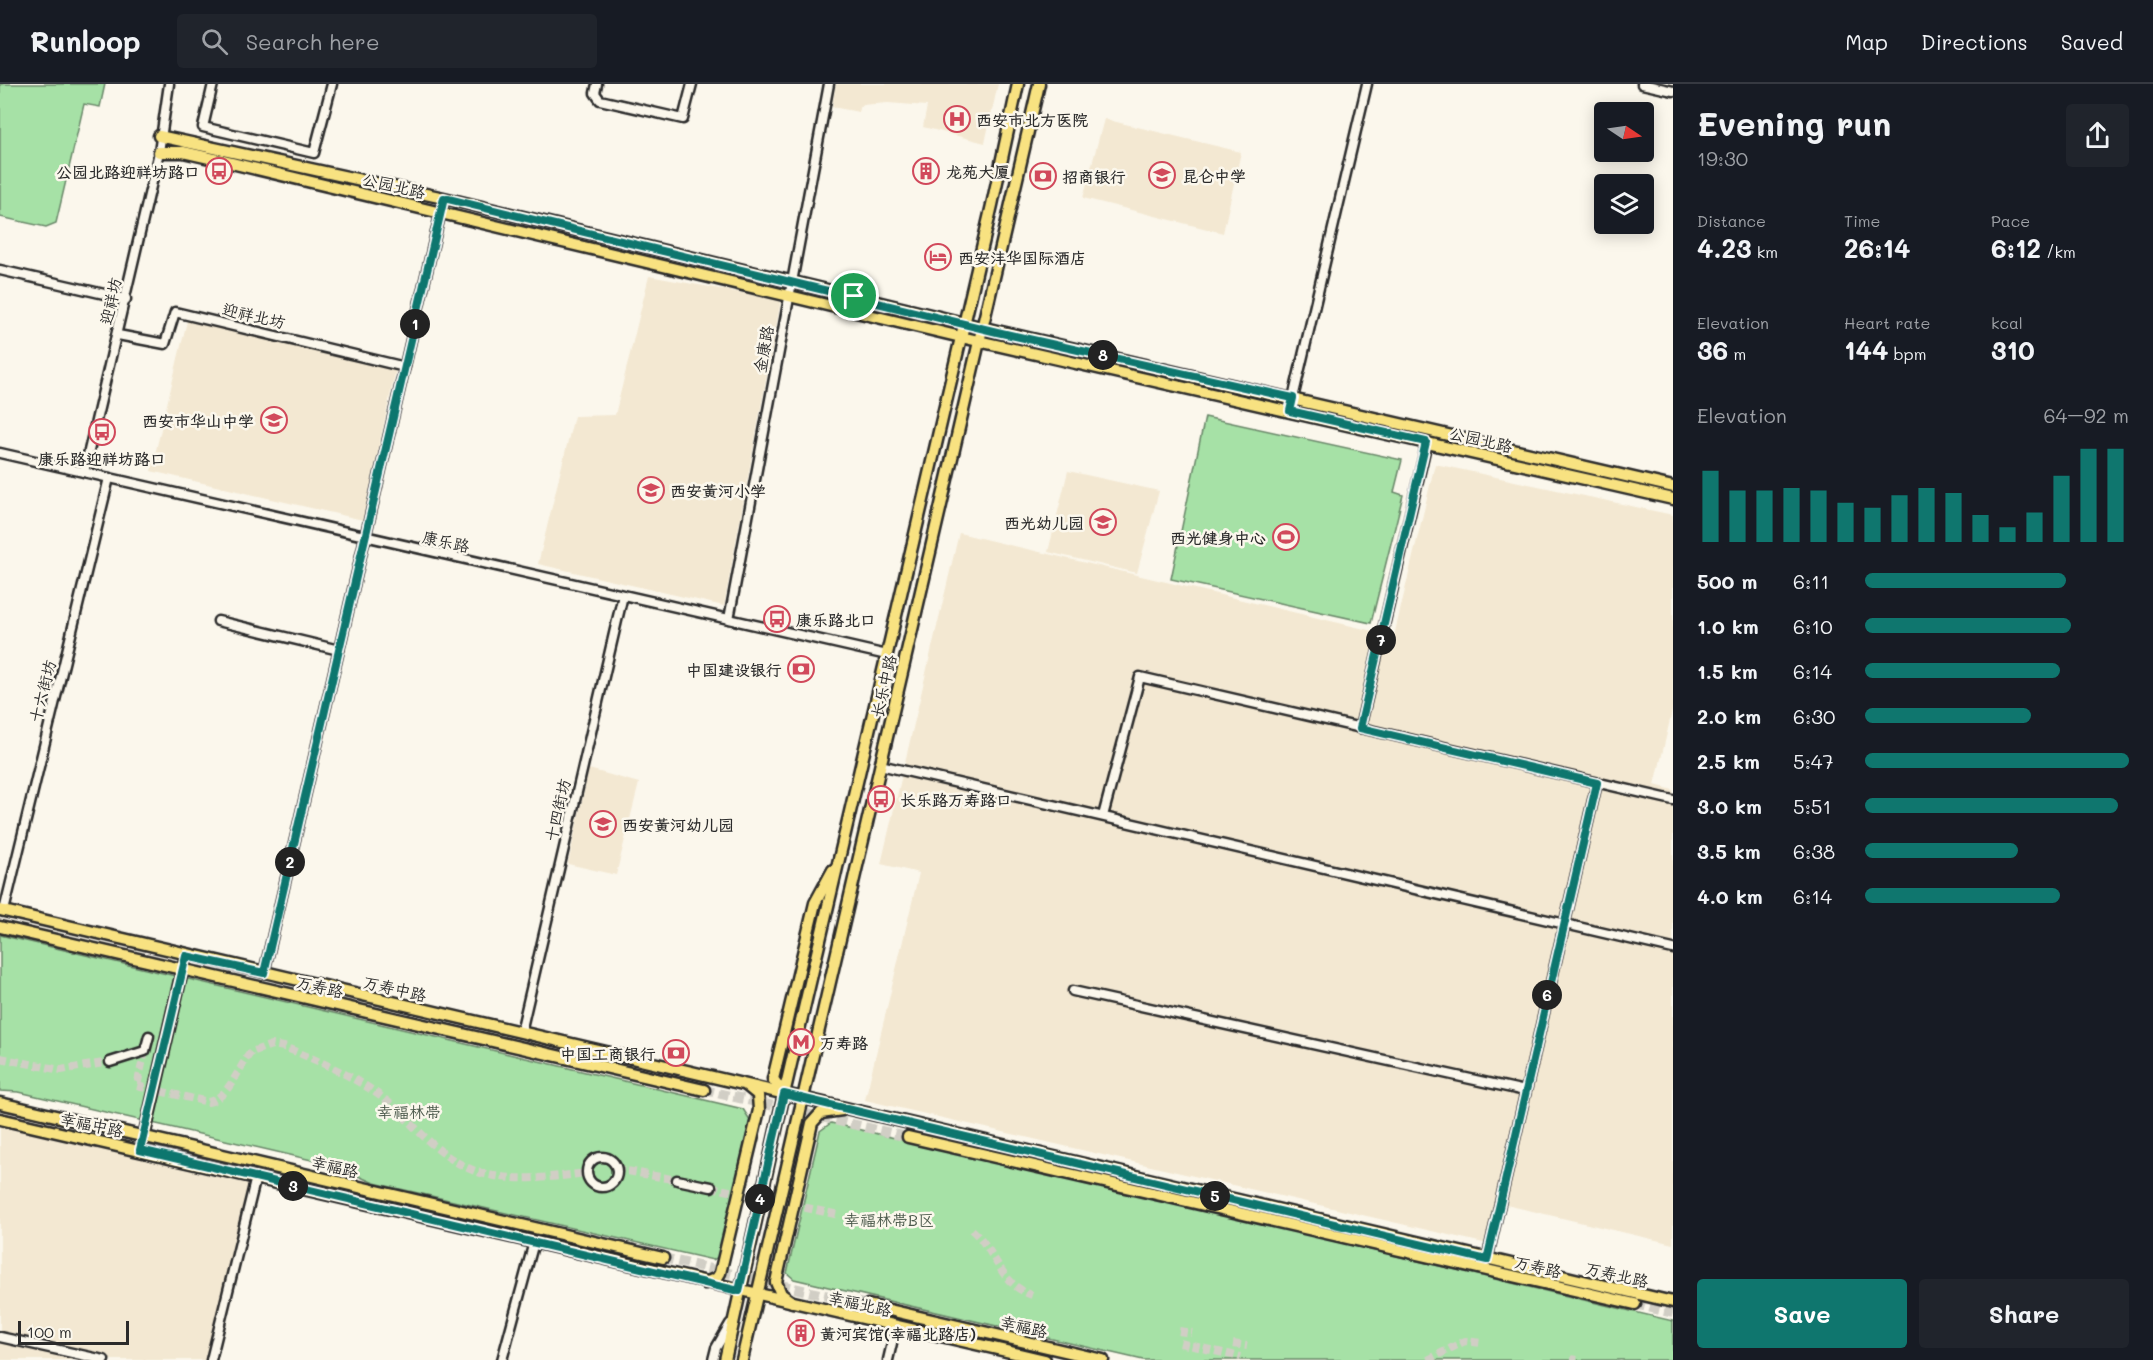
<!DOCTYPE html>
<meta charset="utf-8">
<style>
body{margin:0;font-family:Mali,"LXGW WenKai TC",sans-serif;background:#20242c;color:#f1f3f6;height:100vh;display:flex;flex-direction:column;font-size:22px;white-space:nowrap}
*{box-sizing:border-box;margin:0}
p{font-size:20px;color:#9ea1a6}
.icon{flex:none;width:33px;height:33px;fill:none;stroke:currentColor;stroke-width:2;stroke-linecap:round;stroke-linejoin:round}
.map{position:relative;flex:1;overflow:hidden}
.sheet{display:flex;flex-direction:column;background:#171b24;width:480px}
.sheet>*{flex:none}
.needle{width:39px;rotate:103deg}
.tools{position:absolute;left:1594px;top:18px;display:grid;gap:12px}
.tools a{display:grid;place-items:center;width:60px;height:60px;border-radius:6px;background:#171b24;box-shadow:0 3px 15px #0003;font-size:30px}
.scale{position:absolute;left:18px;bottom:15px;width:111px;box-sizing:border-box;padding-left:6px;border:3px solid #2b2b2b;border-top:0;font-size:16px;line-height:21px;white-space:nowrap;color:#2b2b2b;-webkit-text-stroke:4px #fbf7ec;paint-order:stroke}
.pin{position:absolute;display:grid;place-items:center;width:51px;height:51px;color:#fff;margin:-26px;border:3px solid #fff;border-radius:50%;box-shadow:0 2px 6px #0007}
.km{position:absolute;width:30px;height:30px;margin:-15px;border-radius:50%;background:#222;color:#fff;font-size:16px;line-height:30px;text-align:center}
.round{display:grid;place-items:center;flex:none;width:63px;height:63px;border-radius:6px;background:#20242c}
.summary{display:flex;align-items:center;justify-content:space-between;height:102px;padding:0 24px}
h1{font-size:33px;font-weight:800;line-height:45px}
.stats{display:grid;grid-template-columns:repeat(3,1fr);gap:9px;height:102px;padding:6px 24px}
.stats div{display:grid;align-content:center}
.stats b{font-size:26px;font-weight:800}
.stats small{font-size:16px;font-weight:400}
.stats p{font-size:16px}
.chart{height:168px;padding:12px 24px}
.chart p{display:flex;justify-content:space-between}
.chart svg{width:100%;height:108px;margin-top:6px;stroke:#0f766e;stroke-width:6}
.button{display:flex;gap:12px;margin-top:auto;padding:12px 24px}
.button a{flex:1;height:69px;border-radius:6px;background:#0f766e;color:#fff;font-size:24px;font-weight:800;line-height:69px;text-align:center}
.button a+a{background:#20242c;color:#f1f3f6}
ul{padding:0 24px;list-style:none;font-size:20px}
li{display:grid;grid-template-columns:96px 72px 1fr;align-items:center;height:45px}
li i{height:15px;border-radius:8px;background:#0f766e}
header{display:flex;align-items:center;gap:36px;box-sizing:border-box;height:84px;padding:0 30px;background:#171b24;border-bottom:2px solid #363941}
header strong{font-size:28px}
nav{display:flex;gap:33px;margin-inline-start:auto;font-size:21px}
.search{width:420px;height:54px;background:#20242c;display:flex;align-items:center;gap:15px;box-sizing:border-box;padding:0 21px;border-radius:6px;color:#9ea1a6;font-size:22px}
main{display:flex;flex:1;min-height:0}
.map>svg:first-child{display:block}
.built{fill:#f3e8d2}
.green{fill:#a6e1a6;stroke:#688668;stroke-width:1.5}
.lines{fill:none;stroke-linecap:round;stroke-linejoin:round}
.minor-tunnel{stroke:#d1cec5;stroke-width:8;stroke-dasharray:8 4;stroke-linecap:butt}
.major-tunnel{stroke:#d1cec5;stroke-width:10;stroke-dasharray:10 5;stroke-linecap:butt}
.minor-casing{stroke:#2b2b2b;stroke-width:13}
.major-casing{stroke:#2b2b2b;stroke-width:15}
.minor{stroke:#fbf7ec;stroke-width:8}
.major{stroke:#f8e281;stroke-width:10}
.route-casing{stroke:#fff;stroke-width:12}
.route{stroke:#0f766e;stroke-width:8}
.labels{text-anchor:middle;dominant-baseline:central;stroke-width:5;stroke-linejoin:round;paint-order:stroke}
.poi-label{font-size:16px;font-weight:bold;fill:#2b2b2b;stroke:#fbf7ec;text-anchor:start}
.street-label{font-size:16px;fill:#2b2b2b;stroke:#fbf7ec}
.park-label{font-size:16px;fill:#4a584a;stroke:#fbf7ec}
</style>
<header>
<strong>Runloop</strong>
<div class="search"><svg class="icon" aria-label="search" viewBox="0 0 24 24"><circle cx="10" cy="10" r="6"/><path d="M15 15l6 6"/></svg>Search here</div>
<nav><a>Map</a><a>Directions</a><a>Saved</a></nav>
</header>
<main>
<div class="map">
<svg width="1673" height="1276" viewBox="0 0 1673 1276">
<rect width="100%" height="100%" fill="#fbf7ec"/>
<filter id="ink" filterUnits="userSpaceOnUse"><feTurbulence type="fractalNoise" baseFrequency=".0167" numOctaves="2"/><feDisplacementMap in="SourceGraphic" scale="12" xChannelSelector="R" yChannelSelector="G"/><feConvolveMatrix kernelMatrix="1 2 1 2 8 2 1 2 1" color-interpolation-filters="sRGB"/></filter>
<g filter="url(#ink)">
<!-- built -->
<g class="built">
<path d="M836 0H998L985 59 923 43 927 22 888 19 861 21 859 28 832 23Z"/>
<path d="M1104 35 1241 68 1223 149 1083 114Z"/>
<path d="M649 192 781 216 724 522 538 480 574 332 615 331Z"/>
<path d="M187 237 396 285 363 436 151 387Z"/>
<path d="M1435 380 1673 431V623L1655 701 1673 706V1160L1502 1120 1492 1161 865 1016 919 789 881 780 959 449 1394 552Z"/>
<path d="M1068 387 1159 407 1137 489 1048 468Z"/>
<path d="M589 685 639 699 616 791 568 780Z"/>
<path d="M0 1040 249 1096 206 1276H0Z"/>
</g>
<!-- green -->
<g class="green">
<path d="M0 0H105L100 23 84 20 56 139 46 143 0 133Z"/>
<path d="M1205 333 1402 376 1394 408 1403 411 1371 539 1171 495Z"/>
<path d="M0 851 743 1025 750 1036 719 1172 713 1176 374 1099 333 1081 19 1008 0 1007Z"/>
<path d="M831 1039 1673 1237V1276H1143L794 1195 787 1189 820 1047Z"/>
</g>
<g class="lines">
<!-- minor-tunnel -->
<g class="minor-tunnel">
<path d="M145 967 137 1002 208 1018C229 1014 238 984 251 968L272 961 284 963C322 978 364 996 395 1024 422 1049 441 1075 478 1088 512 1099 552 1093 587 1089"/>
<path d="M0 974 61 986 110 978"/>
<path d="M616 1085 677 1096"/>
<path d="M711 1103 839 1131"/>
<path d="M972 1146C996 1166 999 1200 1032 1211"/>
<path d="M1179 1247 1192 1249"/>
<path d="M1180 1259 1241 1273"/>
<path d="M1233 1260 1247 1262"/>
<path d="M1571 1275 1577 1276"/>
<path d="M1428 1276 1465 1257 1482 1259"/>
</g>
<!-- major-tunnel -->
<g class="major-tunnel">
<path d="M704 1006 908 1053"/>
<path d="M663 1174 868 1221"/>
<path d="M1635 1220 1673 1229"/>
</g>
<defs>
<g id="minor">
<path d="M213 0 203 43 314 69 332 0"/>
<path d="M597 0 595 9 600 16 683 35 692 0"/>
<path d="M1642 0 1673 7"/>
<path d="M0 186 126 215"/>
<path d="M118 251 165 260 175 228 405 283"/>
<path d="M1290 327 1367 0"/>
<path d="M0 369 887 571"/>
<path d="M84 388 159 68 169 0"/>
<path d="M729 535 829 0"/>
<path d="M218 537 339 566"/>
<path d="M1360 644 1427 358"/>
<path d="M880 681 1673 865"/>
<path d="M1103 732 1140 593 1673 716"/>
<path d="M4 827 109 394"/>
<path d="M264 889 444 114"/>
<path d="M1073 907 1525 1007"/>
<path d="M521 948 623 511"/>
<path d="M110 978 145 967 149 952"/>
<circle cx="602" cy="1088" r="15"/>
<path d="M677 1096 711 1103"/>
<path d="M1487 1176 1597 699"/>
<path d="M0 1253 104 1276"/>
<path d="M211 1276 256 1093"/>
<path d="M502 1276 534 1158"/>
<path d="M713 1276 716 1264 730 1240"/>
<path d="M888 1276 896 1242"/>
</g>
<g id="major">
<path d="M159 52 444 114 997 247 1673 403"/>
<path d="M159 68H183L223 77 961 253 1673 415"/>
<path d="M0 826 1673 1218"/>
<path d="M0 843 704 1006"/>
<path d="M784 1010 773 995 815 819 833 786"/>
<path d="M0 1019 663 1174"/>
<path d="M0 1035 1045 1276"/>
<path d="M908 1053 1635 1220"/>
<path d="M143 1057 184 879"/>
<path d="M705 1199 717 1194 720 1189 759 1026 758 1011 747 1002"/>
<path d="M792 1218 781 1210 776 1198 812 1039 821 1029 842 1026"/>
<path d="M868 1221 1103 1276"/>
<path d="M725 1276 784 1010 992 121 1018 0"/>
<path d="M742 1276 1039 0"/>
</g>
</defs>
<!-- minor casing -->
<use href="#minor" class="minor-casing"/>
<!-- major casing -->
<use href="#major" class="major-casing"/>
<!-- minor -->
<use href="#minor" class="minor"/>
<!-- major -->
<use href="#major" class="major"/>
</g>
</g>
<g class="lines" filter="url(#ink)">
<defs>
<path id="route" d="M444 114 997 248 1293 314 1290 327 1426 358 1360 644 1597 699 1487 1176 784 1010 739 1207 140 1066 186 872 264 889Z"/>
</defs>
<!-- route casing -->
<use href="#route" class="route-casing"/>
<!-- route -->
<use href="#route" class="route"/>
</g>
<!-- icons -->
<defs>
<symbol id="hospital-ring" viewBox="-11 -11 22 22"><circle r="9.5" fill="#fbf7ec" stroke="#d1495b" stroke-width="1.5"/><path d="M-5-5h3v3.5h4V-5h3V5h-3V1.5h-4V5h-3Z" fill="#d1495b"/></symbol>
<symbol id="bus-ring" viewBox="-11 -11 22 22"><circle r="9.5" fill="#fbf7ec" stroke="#d1495b" stroke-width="1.5"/><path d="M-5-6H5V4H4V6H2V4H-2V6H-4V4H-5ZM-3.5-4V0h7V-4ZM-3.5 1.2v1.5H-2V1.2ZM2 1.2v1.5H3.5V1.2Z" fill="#d1495b"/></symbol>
<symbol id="building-ring" viewBox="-11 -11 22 22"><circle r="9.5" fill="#fbf7ec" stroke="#d1495b" stroke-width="1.5"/><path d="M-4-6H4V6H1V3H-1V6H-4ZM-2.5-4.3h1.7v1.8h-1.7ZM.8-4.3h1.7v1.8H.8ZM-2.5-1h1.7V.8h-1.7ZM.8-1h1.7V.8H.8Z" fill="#d1495b"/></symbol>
<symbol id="school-ring" viewBox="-11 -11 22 22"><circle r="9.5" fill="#fbf7ec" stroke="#d1495b" stroke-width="1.5"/><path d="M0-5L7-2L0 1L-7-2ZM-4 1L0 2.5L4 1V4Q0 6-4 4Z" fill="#d1495b"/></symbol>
<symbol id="bank-ring" viewBox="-11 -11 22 22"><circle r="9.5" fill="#fbf7ec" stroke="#d1495b" stroke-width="1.5"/><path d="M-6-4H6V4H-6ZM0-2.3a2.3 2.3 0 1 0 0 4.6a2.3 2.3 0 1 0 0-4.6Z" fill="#d1495b"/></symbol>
<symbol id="hotel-ring" viewBox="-11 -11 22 22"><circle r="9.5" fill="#fbf7ec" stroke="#d1495b" stroke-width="1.5"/><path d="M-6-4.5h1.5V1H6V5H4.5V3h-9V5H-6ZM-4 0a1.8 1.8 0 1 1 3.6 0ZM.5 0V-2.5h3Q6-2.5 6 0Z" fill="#d1495b"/></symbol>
<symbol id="stadium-ring" viewBox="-11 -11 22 22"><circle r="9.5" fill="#fbf7ec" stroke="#d1495b" stroke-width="1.5"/><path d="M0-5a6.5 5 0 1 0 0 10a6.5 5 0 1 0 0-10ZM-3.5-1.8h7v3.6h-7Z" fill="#d1495b"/></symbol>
<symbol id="metro-ring" viewBox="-11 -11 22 22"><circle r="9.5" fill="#fbf7ec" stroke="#d1495b" stroke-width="1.5"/><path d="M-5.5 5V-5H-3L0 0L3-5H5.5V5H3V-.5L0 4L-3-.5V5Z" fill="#d1495b"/></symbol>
</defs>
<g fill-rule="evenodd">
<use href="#hospital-ring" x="942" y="20" width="30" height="30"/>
<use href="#bus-ring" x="204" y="72" width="30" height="30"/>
<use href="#building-ring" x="911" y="72" width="30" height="30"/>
<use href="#school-ring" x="1147" y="76" width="30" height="30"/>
<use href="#bank-ring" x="1028" y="77" width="30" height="30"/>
<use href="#hotel-ring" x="923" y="158" width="30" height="30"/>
<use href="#school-ring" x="259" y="321" width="30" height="30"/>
<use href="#bus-ring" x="87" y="333" width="30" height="30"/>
<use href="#school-ring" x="636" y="391" width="30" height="30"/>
<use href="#school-ring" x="1088" y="423" width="30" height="30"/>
<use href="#stadium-ring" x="1271" y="438" width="30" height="30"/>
<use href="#bus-ring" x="762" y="520" width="30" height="30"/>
<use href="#bank-ring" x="786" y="570" width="30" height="30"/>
<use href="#bus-ring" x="866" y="700" width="30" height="30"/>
<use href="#school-ring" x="588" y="725" width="30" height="30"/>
<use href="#metro-ring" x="786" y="943" width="30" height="30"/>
<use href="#bank-ring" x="661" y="954" width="30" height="30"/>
<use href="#building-ring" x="786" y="1234" width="30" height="30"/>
</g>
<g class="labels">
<!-- poi labels -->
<g class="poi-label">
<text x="976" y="35">西安市北方医院</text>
<text x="200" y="87" text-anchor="end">公园北路迎祥坊路口</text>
<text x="946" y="87">龙苑大厦</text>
<text x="1182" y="91">昆仑中学</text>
<text x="1062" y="92">招商银行</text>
<text x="958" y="173">西安沣华国际酒店</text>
<text x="254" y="336" text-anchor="end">西安市华山中学</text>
<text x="102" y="374" text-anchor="middle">康乐路迎祥坊路口</text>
<text x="670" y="406">西安黄河小学</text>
<text x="1084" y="438" text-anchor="end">西光幼儿园</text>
<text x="1266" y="453" text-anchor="end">西光健身中心</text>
<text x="796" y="535">康乐路北口</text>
<text x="782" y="585" text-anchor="end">中国建设银行</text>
<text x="900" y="715">长乐路万寿路口</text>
<text x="622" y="740">西安黄河幼儿园</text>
<text x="820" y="958">万寿路</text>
<text x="656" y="969" text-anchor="end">中国工商银行</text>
<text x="820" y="1249">黄河宾馆(幸福北路店)</text>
</g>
<!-- street labels -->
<g class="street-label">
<text transform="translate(394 101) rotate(13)">公园北路</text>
<text transform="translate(110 217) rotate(-78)">迎祥坊</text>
<text transform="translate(254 231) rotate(13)">迎祥北坊</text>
<text transform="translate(763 265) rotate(-80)">金康路</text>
<text transform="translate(1481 355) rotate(13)">公园北路</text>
<text transform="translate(446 457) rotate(12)">康乐路</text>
<text transform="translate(883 602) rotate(-77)">长乐中路</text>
<text transform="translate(42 607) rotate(-76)">十六街坊</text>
<text transform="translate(557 726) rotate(-77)">十四街坊</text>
<text transform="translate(320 902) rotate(13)">万寿路</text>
<text transform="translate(395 904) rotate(13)">万寿中路</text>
<text transform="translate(92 1040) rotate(12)">幸福中路</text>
<text transform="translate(335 1082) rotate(13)">幸福路</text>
<text transform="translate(1538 1182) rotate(13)">万寿路</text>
<text transform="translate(1617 1190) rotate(13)">万寿北路</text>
<text transform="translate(860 1219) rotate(13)">幸福北路</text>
<text transform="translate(1024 1242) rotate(13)">幸福路</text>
</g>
<!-- park labels -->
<g class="park-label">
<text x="409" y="1027">幸福林带</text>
<text x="889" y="1135">幸福林带B区</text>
</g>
</g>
</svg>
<div class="tools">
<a><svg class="needle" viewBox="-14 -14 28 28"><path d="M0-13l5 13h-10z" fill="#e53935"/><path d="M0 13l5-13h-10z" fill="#9ea1a6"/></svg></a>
<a><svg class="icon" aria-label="layers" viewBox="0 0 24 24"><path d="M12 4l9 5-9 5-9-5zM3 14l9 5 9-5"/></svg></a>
</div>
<div class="scale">100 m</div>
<div class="pin" style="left:854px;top:212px;background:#1e9e55"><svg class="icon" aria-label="arrive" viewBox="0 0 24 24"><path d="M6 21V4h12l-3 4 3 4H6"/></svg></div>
<b class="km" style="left:415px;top:240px">1</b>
<b class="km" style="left:290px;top:778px">2</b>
<b class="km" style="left:293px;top:1102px">3</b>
<b class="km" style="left:760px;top:1115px">4</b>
<b class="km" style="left:1215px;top:1112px">5</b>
<b class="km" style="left:1547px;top:911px">6</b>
<b class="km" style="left:1381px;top:556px">7</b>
<b class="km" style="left:1103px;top:271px">8</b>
</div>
<section class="sheet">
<div class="summary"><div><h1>Evening run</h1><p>19:30</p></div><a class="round"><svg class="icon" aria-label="share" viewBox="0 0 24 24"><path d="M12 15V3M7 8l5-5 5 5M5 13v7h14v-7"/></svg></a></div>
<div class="stats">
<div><p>Distance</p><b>4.23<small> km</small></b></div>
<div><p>Time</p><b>26:14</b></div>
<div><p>Pace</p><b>6:12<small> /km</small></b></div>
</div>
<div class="stats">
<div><p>Elevation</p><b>36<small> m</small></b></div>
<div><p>Heart rate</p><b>144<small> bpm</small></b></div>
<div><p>kcal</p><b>310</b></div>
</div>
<div class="chart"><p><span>Elevation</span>64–92 m</p>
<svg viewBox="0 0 160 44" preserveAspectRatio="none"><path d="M5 44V15M15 44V23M25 44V23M35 44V22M45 44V23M55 44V28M65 44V30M75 44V25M85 44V22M95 44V24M105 44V33M115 44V38M125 44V32M135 44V17M145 44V6M155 44V6"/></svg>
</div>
<ul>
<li><b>500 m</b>6:11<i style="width:76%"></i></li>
<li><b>1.0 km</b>6:10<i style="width:78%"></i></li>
<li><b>1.5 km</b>6:14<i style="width:74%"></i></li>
<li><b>2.0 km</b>6:30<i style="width:63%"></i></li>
<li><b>2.5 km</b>5:47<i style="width:100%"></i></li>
<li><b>3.0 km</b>5:51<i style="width:96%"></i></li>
<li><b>3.5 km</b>6:38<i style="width:58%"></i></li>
<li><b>4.0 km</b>6:14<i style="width:74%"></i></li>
</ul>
<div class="button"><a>Save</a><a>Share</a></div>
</section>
</main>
